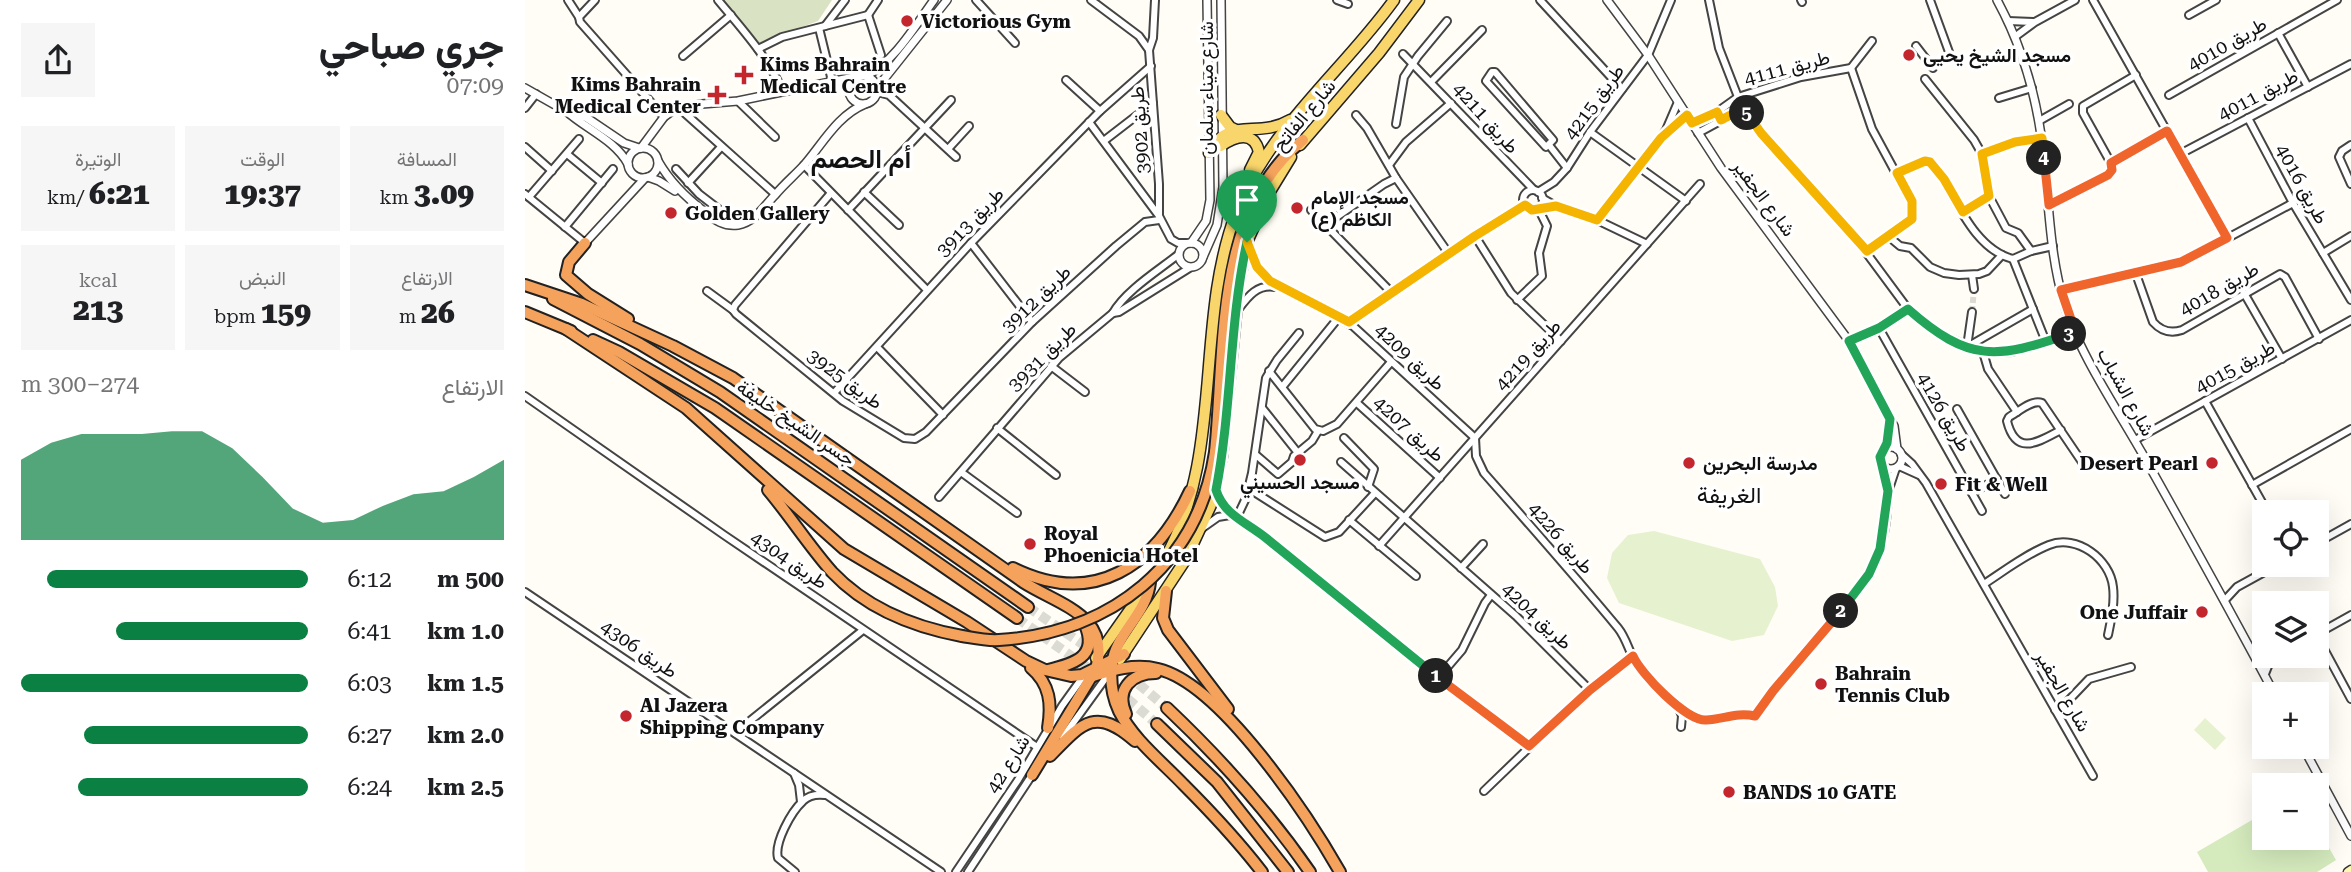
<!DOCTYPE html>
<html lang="ar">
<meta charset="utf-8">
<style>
body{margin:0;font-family:"Roboto Serif",Vazirmatn,serif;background:#f6f6f6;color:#202124;direction:rtl;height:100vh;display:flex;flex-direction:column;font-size:26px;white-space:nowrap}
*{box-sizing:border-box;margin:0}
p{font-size:23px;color:#757577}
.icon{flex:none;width:38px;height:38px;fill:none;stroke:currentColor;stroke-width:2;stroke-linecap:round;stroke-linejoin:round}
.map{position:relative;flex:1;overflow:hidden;direction:ltr}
.sheet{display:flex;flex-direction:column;background:#fff;width:525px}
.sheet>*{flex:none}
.buttons{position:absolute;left:1727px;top:500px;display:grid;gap:14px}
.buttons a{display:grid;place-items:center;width:77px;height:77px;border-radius:0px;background:#fff;box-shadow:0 7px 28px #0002;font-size:35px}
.pin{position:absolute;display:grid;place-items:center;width:60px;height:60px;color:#fff;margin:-72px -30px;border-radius:50% 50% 50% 0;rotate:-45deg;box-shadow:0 0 7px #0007}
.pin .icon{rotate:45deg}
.km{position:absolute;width:35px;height:35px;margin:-18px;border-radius:50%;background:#222;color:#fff;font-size:19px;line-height:35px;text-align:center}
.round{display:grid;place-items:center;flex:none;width:74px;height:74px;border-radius:0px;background:#f6f6f6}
.summary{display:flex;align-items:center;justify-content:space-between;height:119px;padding:0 21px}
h1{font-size:38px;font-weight:800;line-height:52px}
.metrics{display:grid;grid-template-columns:repeat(3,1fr);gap:10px;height:119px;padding:7px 21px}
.metrics div{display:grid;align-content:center;border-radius:0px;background:#f6f6f6;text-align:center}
.metrics b{font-size:30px;font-weight:800}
.metrics small{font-size:19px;font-weight:400}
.metrics p{font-size:19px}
.chart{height:196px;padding:14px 21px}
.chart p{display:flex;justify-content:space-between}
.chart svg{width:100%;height:126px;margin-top:7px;fill:#0b8043;opacity:.7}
ul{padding:0 21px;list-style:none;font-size:23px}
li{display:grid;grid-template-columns:112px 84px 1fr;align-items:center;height:52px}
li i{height:18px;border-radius:9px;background:#0b8043}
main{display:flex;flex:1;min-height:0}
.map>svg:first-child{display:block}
.green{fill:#d5ebbd}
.cemetery{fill:#d9e3c4}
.pitch{fill:#e6f2cf}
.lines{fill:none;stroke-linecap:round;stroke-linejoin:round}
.minor-tunnel{stroke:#dbdad3;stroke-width:6;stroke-dasharray:6 3;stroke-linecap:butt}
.motorway-tunnel{stroke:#dbdad3;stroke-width:10;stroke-dasharray:10 5;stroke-linecap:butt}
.minor-casing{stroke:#444;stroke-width:10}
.tertiary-casing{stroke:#444;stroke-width:10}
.secondary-casing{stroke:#333;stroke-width:11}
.primary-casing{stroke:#222;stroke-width:13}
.motorway-casing{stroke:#222;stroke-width:14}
.minor{stroke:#fff;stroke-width:6}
.tertiary{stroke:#fff;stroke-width:7}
.secondary{stroke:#fff6b0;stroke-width:8}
.primary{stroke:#f9d66b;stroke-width:10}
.motorway{stroke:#f5a25d;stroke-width:10}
.motorway-bridge-casing{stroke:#222;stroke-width:14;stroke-linecap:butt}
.motorway-bridge{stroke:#f5a25d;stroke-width:10}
.split-1-casing{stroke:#fff;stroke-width:14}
.split-2-casing{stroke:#fff;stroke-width:14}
.split-3-casing{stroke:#fff;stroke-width:14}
.split-4-casing{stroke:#fff;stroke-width:14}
.split-5-casing{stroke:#fff;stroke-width:14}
.split-6-casing{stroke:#fff;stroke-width:14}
.split-1{stroke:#22a559;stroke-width:9}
.split-2{stroke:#f0652b;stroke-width:9}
.split-3{stroke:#22a559;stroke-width:9}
.split-4{stroke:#f0652b;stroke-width:9}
.split-5{stroke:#f5b400;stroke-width:9}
.split-6{stroke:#f5b400;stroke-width:9}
.poi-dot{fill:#c4262e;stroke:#fff;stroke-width:2.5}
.labels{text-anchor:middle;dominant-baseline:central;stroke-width:7;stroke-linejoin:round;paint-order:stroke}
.poi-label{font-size:19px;font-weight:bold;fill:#111;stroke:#fff;text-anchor:start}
.street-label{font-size:19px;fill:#111;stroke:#fff}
.quarter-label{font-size:23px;fill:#111;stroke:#fff}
.district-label{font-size:26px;font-weight:bold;fill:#111;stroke:#fff}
</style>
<main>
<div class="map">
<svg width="1826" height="872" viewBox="0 0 1826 872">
<rect width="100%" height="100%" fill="#fffdf5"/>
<!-- green -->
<path class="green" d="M1739 813 1740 838H1792V827L1811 860 1792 872H1683L1672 852Z"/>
<!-- cemetery -->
<path class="cemetery" d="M196 0H307L293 21 232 44Z"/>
<!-- pitch -->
<g class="pitch">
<path d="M1129 531 1235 559 1250 587 1253 606 1239 635 1207 641 1094 603 1082 578 1087 553 1103 535Z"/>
<path d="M1680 718 1701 738 1690 750 1669 730Z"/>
</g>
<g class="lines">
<!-- minor-tunnel -->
<path class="minor-tunnel" d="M1447 312 1449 289"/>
<!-- motorway-tunnel -->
<g class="motorway-tunnel">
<path d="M503 607 603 675 642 708"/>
<path d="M492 618 573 675"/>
<path d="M591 689 632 724"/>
</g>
<defs>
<g id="minor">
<path d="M43 0 54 17"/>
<path d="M70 0 54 17 55 22 139 117"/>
<path d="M193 0C217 29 243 57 258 92"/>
<path d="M451 0 490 43"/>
<path d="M566 0 614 36 624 50"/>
<path d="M630 0 628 38 624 50 634 184V216L646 239 653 243H661"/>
<path d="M812 0 823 4"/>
<path d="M1015 0 1097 89"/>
<path d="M1184 0 1194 48 1213 97 1227 121 1323 228 1383 309 1418 335 1449 349 1465 353 1487 352 1550 331"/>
<path d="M1276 0 1277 2"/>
<path d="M1405 0 1424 52"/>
<path d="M1568 0 1702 238"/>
<path d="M343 15 356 55"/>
<path d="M343 15 353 0"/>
<path d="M1664 15 1691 0"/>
<path d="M1483 21 1508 22"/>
<path d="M300 26 320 0"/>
<path d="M294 28 307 81"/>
<path d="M1753 33 1783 87"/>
<path d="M1491 36 1510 22 1550 0"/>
<path d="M1391 46 1408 68"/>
<path d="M233 49 257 37 343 15"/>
<path d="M878 54 1009 190"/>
<path d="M158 56 206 15"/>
<path d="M1326 68 1347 129 1386 201 1387 219 1342 251"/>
<path d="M967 72H970L1028 140 1021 147 961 81Z"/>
<path d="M1400 79 1449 140 1457 154 1464 196 1481 228 1493 233 1506 251"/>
<path d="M541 80 575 111"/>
<path d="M907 81 957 30"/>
<path d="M352 92 364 95 431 157"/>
<path d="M1644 95 1812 0"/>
<path d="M1474 98 1507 88"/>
<path d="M213 101 250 137"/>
<path d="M0 108 11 94"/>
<path d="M154 108 250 194"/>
<path d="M831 115 842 128 871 178 924 254"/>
<path d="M1723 118 1768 203 1826 300"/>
<path d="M1514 121 1544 104"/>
<path d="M564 122 634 216"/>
<path d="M1167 123 1192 112 1213 97 1276 77 1326 68 1347 41"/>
<path d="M871 124 879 77 893 56 922 21"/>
<path d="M1065 132 1161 201"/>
<path d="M1142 132 1162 115"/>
<path d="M1173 133 1219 108"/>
<path d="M580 140 628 103"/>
<path d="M1024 145 1042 168"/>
<path d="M1826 145 1817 151 1814 157 1826 184"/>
<path d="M0 147 27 171"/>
<path d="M423 149 444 126"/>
<path d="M42 154 77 183"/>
<path d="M1457 154 1490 142 1517 138"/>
<path d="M1655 154 1826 64"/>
<path d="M1586 163 1642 131"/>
<path d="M279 165 402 290"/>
<path d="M864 165 881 142 926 103"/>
<path d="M151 169 174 194 200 214"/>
<path d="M1372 173 1400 161 1409 165C1430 196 1448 249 1488 259L1506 251 1528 246"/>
<path d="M163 183 196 147"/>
<circle cx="1008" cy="200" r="10"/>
<path d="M339 192 374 225"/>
<path d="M1013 192 1029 182 1042 168 1065 132 1123 55 1146 0"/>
<path d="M0 194 60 243"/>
<path d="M4 197 54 139"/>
<path d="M1017 198 1031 206 1072 220 1122 244"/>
<path d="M1524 205 1586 172 1587 165 1558 113V106L1611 75"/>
<path d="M323 210 426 100"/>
<path d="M786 210 866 292"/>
<path d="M1438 212 1464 196"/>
<path d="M1072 220 1141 130 1153 102"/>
<path d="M800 225 859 184 871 178"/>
<path d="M40 227 88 169"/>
<path d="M950 236 986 293 1036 341"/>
<path d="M1363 236 1375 246 1386 248 1405 267 1419 273 1434 275 1454 274 1462 271 1477 255"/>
<path d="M446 243 507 322"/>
<path d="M722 243 732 267 745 281 828 326 950 438"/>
<path d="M1798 253 1826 236"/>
<path d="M1488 259 1521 342"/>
<path d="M1611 274 1628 322C1636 331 1645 334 1657 330L1755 274 1760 277 1794 339"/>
<path d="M1447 275 1449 289"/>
<path d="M1536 290 1656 263 1768 203"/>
<path d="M182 291 208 310 211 314 318 401 379 438 390 439 401 432 507 322 591 246 620 222 634 220"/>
<path d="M1719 293 1757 359"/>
<path d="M992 300 1017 276 1014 253 1022 226 1013 208"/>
<path d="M208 310 210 305 306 193"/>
<path d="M712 311C722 298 731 284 750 287"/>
<path d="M588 313 594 312 666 267"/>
<path d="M824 322 950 236 1000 205"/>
<path d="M1354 328 1457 511"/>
<path d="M1324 341 1354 328 1383 309"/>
<path d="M352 347 418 415"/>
<path d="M1442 347 1508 309"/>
<path d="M1442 347 1447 312"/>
<path d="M1458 352 1463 369 1492 412"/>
<path d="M526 366 560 392"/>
<path d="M744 371 790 429 798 431 812 424 866 362"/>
<path d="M758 386 814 317"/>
<path d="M309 393 446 243 575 111 626 66"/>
<path d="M0 396 199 535 512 747"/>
<path d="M1680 401 1743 513"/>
<path d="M832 403 915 478"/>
<path d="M738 409 773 453"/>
<path d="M1432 409 1480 494"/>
<path d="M472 428 531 475"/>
<path d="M1536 430C1513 442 1491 457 1482 421L1484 417C1493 412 1507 399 1517 403L1557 462"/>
<path d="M819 438 849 469 843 487"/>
<path d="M950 438 951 456 959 473C1004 524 1049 575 1093 628 1102 639 1104 653 1112 665 1124 683 1153 711 1172 718 1186 724 1210 712 1230 716L1248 691 1341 580C1360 551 1368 500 1358 467"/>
<path d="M1610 440 1826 320"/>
<path d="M1376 454 1387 464 1401 483 1568 776"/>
<path d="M731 455 753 474 767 462 769 456 787 441 793 431"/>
<path d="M816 462 991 616 1065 690"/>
<path d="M1374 466 1394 475"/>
<path d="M436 472 492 513"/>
<path d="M1727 485 1826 429"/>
<path d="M723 488 800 537 814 532 850 493"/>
<path d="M1364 489 1371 468"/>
<path d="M691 490 705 515 733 531 913 678 1004 746"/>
<path d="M1447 493 1472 479"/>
<path d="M414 497 534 358 588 313C600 291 634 270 654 254"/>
<path d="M712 517 721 498 727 473 741 378 752 360 774 333"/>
<path d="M824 520 891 576"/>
<path d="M676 529 693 517 705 515"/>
<path d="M1792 543 1826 524"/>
<path d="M854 546 1175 184"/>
<path d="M936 568 958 544"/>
<path d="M1459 584C1479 571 1501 554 1524 545 1552 534 1585 559 1588 587 1590 603 1586 620 1583 635"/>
<path d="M0 592 416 872"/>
<path d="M1700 600 1712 587 1752 565"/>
<path d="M1792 634 1826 615"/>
<path d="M1792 636 1826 699"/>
<path d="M1740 674 1744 664 1751 656"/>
<path d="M913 678 937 650 960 603 966 595"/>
<path d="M1153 706 1157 716 1156 727"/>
<path d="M1530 710 1543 701 1564 679 1606 667"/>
<path d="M210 733 338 630"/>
<path d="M538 737 585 672"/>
<path d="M269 773 274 785 276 802"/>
<path d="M959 791 1041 712 1108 656"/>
<path d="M270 872 253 858C249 843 266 812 278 801 284 795 292 794 300 795"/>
<path d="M431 872 493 780 537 706 560 674"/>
<path d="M443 872 507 775"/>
</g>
<g id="tertiary">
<path d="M1082 0 1123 55 1196 168 1324 341 1369 426 1372 449"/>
<path d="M1472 0C1495 42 1509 87 1516 135 1524 191 1523 249 1539 303 1552 350 1592 409 1617 453 1662 533 1707 614 1750 695"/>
<circle cx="338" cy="90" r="14"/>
<path d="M341 76C370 61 390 26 409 0"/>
<path d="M0 88 37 109 62 118 99 143 114 148"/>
<path d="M352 88 422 0"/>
<path d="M41 111C61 129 90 140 103 164"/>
<circle cx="118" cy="163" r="15"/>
<path d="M116 148 139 117 150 109 177 104 213 101 334 76"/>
<path d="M133 161C145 182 160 197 180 212 190 220 199 227 213 225 230 222 239 206 250 195 259 184 270 175 280 164 298 143 313 115 340 104"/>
<path d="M123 177 134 181 150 191"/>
<path d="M60 243 120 178"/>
<path d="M666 243 681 221 685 200 682 0"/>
<circle cx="666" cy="255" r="12"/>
<path d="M678 257 692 225 698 187 696 0"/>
<circle cx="1366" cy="458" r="11"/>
<path d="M1360 449 1365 420"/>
<path d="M1778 747 1826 836"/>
</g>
<path id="secondary" d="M1823 872 1826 870"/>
<g id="primary">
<path d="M696 115 705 127 711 130"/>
<path d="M775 145 854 53 894 0"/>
<path d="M696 146C710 136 729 130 734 152L725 170"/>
<path d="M684 153C705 114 731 140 765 120"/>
<path d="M639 560C700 454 669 324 711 213 742 130 818 71 869 0"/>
<path d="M571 658 623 584"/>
<path d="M595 659 661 559 686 505 697 456 714 284 722 242 744 193 766 157"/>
</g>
<g id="motorway">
<path d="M60 243 44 262 41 275 63 294 103 319"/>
<path d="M0 285 57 304 148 346 208 378 498 582C534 605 586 615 571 669L507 775"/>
<path d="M28 299 115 344 195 392 503 607"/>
<path d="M0 312 46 331"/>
<path d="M41 329 161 408 319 549 442 622 501 661 520 670 546 676 557 675 599 654"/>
<path d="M68 340 94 352 190 408 492 618"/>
<path d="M690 452C701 349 688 212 778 140"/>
<path d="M243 490C265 516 284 546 307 572 342 609 388 627 437 636"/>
<path d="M488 568C569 608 630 566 665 491"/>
<path d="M625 582C622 614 591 633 587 664 585 680 587 696 594 711 608 739 637 762 658 784 686 812 713 841 737 872"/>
<path d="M641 591 638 618 643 630 703 709"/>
<path d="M506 668C525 684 527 704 523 728"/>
<path d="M523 670C548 664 574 657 560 625"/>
<path d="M565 677C587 670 610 663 633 669 696 684 783 816 815 872"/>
<path d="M642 708C697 760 742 810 785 872"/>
<path d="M601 714C590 690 606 673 631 673"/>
<path d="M632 724 692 782 763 872"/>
<path d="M525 756C557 723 570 706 610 741"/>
</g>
</defs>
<!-- minor casing -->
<use href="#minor" class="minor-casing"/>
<!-- tertiary casing -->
<use href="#tertiary" class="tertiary-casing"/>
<!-- secondary casing -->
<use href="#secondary" class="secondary-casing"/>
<!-- primary casing -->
<use href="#primary" class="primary-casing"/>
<!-- motorway casing -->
<use href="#motorway" class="motorway-casing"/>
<!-- minor -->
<use href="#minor" class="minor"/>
<!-- tertiary -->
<use href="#tertiary" class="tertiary"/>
<!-- secondary -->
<use href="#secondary" class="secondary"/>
<!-- primary -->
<use href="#primary" class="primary"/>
<!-- motorway -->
<use href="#motorway" class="motorway"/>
<defs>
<path id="motorway-bridge" d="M437 636C449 638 462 641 474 640 586 633 673 565 690 452"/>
</defs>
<!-- motorway-bridge casing -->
<use href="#motorway-bridge" class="motorway-bridge-casing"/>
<!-- motorway-bridge -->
<use href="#motorway-bridge" class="motorway-bridge"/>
</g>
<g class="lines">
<defs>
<path id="split-1" d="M722 242C704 323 707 408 691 490 699 515 721 522 741 538L911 676"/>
<path id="split-2" d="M911 676 1004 746 1065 690 1108 656C1116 674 1161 721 1181 720 1199 719 1212 712 1230 716L1248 691 1316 611"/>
<path id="split-3" d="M1316 611 1344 574 1355 549 1363 491 1355 457 1362 443 1365 419 1324 341 1354 328 1383 309C1444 363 1472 359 1544 334"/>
<path id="split-4" d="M1519 158 1524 205 1583 175 1587 170 1586 163 1642 131 1702 238 1656 262 1536 290 1550 331 1544 334"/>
<path id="split-5" d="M1222 113 1236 133 1342 251 1387 219V201L1372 173 1400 161 1405 162 1419 179 1438 212 1464 196 1457 154 1490 142 1517 138 1519 158"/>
<path id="split-6" d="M722 242 732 267 745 281 824 322 950 236 1000 205 1007 210 1031 206 1072 220 1136 138 1162 115 1167 123 1192 112 1196 120 1219 108 1222 113"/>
</defs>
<!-- split-1 casing -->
<use href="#split-1" class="split-1-casing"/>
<!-- split-2 casing -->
<use href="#split-2" class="split-2-casing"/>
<!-- split-3 casing -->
<use href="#split-3" class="split-3-casing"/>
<!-- split-4 casing -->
<use href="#split-4" class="split-4-casing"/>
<!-- split-5 casing -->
<use href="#split-5" class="split-5-casing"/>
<!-- split-6 casing -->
<use href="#split-6" class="split-6-casing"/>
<!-- split-1 -->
<use href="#split-1" class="split-1"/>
<!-- split-2 -->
<use href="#split-2" class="split-2"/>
<!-- split-3 -->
<use href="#split-3" class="split-3"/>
<!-- split-4 -->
<use href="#split-4" class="split-4"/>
<!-- split-5 -->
<use href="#split-5" class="split-5"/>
<!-- split-6 -->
<use href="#split-6" class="split-6"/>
</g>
<!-- markers -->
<g class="poi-dot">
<circle cx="382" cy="21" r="7"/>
<circle cx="1384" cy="55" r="7"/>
<path d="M215.5 64.5h7v7h7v7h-7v7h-7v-7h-7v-7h7z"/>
<path d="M188.5 84.5h7v7h7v7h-7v7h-7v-7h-7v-7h7z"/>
<circle cx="772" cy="208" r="7"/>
<circle cx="146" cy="213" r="7"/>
<circle cx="775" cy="460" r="7"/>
<circle cx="1164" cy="463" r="7"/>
<circle cx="1687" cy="463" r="7"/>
<circle cx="1416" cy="484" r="7"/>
<circle cx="505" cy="544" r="7"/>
<circle cx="1677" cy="612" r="7"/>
<circle cx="1296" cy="684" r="7"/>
<circle cx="101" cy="716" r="7"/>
<circle cx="1204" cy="792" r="7"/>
</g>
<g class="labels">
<!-- poi labels -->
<g class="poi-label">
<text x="396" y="21">Victorious Gym</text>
<text x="1398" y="55">مسجد الشيخ يحيى</text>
<text x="235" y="64">Kims Bahrain<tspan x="235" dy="22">Medical Centre</tspan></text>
<text x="176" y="84" text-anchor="end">Kims Bahrain<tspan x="176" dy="22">Medical Center</tspan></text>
<text x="786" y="197">مسجد الإمام<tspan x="786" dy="22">الكاظم (ع)</tspan></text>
<text x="160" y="213">Golden Gallery</text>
<text x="1178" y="463">مدرسة البحرين</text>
<text x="1673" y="463" text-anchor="end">Desert Pearl</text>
<text x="775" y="482" text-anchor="middle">مسجد الحسيني</text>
<text x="1430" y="484">Fit &amp; Well</text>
<text x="519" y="533">Royal<tspan x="519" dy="22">Phoenicia Hotel</tspan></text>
<text x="1663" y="612" text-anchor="end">One Juffair</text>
<text x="1310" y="673">Bahrain<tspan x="1310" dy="22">Tennis Club</tspan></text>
<text x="115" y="705">Al Jazera<tspan x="115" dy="22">Shipping Company</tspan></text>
<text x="1218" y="792">BANDS 10 GATE</text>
</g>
<!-- street labels -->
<g class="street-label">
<text transform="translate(1702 44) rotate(-30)">طريق 4010</text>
<text transform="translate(1262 68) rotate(-15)">طريق 4111</text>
<text transform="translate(681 88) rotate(-90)">شارع ميناء سلمان</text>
<text transform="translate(1733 95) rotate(-28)">طريق 4011</text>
<text transform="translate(1069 102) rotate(-54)">طريق 4215</text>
<text transform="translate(779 115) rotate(-50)">شارع الفاتح</text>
<text transform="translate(961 118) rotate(48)">طريق 4211</text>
<text transform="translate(615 130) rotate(-94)">طريق 3902</text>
<text transform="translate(1777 184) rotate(61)">طريق 4016</text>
<text transform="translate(1239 198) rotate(53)">شارع الجفير</text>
<text transform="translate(445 222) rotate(-46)">طريق 3913</text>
<text transform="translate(1694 289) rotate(-30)">طريق 4018</text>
<text transform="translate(511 299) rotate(-44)">طريق 3912</text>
<text transform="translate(1003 355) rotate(-48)">طريق 4219</text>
<text transform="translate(517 357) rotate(-45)">طريق 3931</text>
<text transform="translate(885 357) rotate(43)">طريق 4209</text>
<text transform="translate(1710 367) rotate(-29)">طريق 4015</text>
<text transform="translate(320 379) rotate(36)">طريق 3925</text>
<text transform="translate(1601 392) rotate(61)">شارع الشباب</text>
<text transform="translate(1419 412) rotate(60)">طريق 4126</text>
<text transform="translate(271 423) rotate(34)">جسر الشيخ خليفة</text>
<text transform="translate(884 429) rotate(42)">طريق 4207</text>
<text transform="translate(1036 538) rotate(49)">طريق 4226</text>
<text transform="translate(264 560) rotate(34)">طريق 4304</text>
<text transform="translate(1012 616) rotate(43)">طريق 4204</text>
<text transform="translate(114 649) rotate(34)">طريق 4306</text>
<text transform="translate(1538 691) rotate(60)">شارع الجفير</text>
<text transform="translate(483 764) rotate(-58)">شارع 42</text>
</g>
<!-- quarter labels -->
<g class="quarter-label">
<text x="1204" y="495">الغريفة</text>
</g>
<!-- district labels -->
<g class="district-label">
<text x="336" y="159">أم الحصم</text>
</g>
</g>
</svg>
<div class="buttons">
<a><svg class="icon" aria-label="locate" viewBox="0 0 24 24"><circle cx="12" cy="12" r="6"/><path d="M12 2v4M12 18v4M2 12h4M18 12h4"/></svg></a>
<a><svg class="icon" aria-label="layers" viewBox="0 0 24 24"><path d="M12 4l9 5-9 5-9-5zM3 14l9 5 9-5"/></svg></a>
<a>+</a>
<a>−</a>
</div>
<div class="pin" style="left:722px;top:242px;background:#1e9e55"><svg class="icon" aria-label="arrive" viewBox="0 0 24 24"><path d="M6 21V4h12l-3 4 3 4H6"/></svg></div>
<b class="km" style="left:911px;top:676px">1</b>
<b class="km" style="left:1316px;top:611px">2</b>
<b class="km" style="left:1544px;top:334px">3</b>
<b class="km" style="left:1519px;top:158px">4</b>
<b class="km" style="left:1222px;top:113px">5</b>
</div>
<section class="sheet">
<div class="summary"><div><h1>جري صباحي</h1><p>07:09</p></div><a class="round"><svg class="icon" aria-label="share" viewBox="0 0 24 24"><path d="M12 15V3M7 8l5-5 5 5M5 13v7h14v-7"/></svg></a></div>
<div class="metrics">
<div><p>المسافة</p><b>3.09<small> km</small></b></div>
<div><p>الوقت</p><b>19:37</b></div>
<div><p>الوتيرة</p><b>6:21<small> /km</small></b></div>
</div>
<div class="metrics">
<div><p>الارتفاع</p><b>26<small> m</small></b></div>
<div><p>النبض</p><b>159<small> bpm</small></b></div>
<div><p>kcal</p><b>213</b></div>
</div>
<div class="chart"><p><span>الارتفاع</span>274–300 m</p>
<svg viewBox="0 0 160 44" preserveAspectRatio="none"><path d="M0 44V16L10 10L20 7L30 7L40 7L50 6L60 6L70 12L80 22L90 33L100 38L110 37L120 32L130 28L140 27L150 22L160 16V44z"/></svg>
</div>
<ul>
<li><b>500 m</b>6:12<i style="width:91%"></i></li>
<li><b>1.0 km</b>6:41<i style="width:67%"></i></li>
<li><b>1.5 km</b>6:03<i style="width:100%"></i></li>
<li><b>2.0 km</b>6:27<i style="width:78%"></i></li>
<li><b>2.5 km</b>6:24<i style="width:80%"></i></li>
</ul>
</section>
</main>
